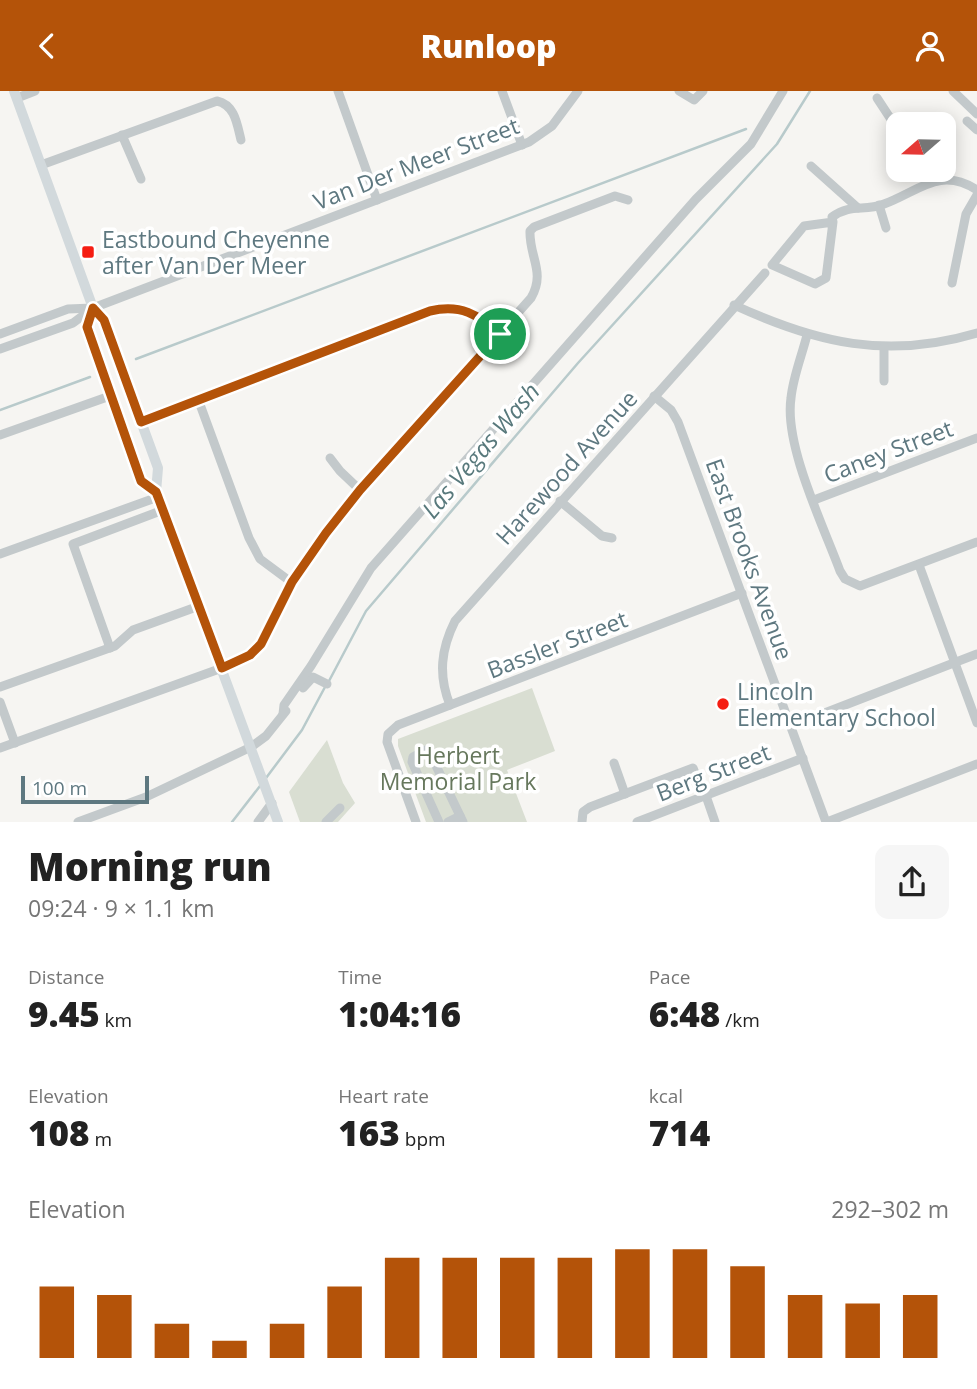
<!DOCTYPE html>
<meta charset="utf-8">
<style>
body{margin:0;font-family:"Open Sans",sans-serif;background:#f6f6f6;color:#222;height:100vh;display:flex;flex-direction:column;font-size:26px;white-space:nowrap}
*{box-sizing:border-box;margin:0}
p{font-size:23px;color:#767676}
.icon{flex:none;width:38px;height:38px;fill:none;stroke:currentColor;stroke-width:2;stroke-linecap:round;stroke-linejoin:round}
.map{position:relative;height:731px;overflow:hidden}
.details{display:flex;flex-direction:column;background:#fff;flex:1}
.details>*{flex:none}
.needle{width:46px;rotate:250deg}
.fabs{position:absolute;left:886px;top:21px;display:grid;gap:14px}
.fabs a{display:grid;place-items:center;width:70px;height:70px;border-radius:14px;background:#fff;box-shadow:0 4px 18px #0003;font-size:35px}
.scale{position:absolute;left:21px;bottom:18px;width:128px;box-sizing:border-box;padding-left:7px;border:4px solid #5e7880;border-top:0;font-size:19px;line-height:24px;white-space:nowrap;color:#5e7880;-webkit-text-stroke:5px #fff;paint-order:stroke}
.pin{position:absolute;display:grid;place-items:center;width:60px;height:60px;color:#fff;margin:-30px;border:4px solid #fff;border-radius:50%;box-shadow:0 2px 7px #0007}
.round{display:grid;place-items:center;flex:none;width:74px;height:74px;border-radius:14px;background:#f6f6f6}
.summary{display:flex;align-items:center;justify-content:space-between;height:119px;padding:0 28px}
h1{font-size:38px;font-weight:800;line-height:52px}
.metrics{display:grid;grid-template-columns:repeat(3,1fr);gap:10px;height:119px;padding:7px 28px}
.metrics div{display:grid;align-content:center}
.metrics b{font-size:35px;font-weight:800}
.metrics small{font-size:19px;font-weight:400}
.metrics p{font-size:19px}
.chart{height:196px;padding:14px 28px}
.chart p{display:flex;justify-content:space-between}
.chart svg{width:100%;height:126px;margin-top:7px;stroke:#b45309;stroke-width:6}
header{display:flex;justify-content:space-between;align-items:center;height:91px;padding:0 28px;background:#b45309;color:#fff;font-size:32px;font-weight:800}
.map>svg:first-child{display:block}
.green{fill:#d9ded2}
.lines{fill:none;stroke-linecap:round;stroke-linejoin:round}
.stream{stroke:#b8cacb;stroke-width:2.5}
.minor{stroke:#c3c9cb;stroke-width:9}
.major{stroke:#d2d9dc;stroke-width:10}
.route-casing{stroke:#fff;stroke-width:14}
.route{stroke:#b45309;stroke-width:9}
.poi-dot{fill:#f51d12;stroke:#fff;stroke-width:2.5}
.labels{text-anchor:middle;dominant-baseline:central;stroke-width:7;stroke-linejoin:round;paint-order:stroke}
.street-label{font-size:23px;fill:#5e7880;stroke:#fff}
.poi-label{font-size:23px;fill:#5e7880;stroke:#fff;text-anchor:start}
.park-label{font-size:23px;fill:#67785d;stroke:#fff}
.water-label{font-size:24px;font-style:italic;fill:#58797c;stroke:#fff}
</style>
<header><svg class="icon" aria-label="back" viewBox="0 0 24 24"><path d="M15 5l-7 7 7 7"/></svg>Runloop<svg class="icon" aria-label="person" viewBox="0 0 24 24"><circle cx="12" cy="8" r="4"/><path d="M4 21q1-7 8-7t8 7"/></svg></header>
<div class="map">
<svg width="977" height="731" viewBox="0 0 977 731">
<rect width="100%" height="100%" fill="#f6f5f2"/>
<!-- green -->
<g class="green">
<path d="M532 597 555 660 507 679 527 731H426L398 655V648Z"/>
<path d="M327 649 343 692 355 712 338 731H300L289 701Z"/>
</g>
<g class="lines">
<!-- stream -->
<g class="stream">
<path d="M136 268 746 38"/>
<path d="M0 319 90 286"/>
<path d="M329 590 366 520 578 272 777 53 810 0"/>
<path d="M266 687 302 639 325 596"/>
<path d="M232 731 260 695"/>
</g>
<!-- minor -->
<g class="minor">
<path d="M338 0 377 109"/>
<path d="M502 0 522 54"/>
<path d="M679 0 694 9 703 0"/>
<path d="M953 0 977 23"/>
<path d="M17 7 35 0"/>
<path d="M877 7 898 39"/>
<path d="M967 30 977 39"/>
<path d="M122 44 141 88"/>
<path d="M41 74 217 10C235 14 237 33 241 49"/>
<path d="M811 75 858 117"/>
<path d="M923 79 931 91"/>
<path d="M879 114 886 137"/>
<path d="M833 131 804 135 772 174 815 193 826 187 833 131 832 126C852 112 863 121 884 113 919 100 940 75 977 99"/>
<path d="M952 192 966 123 977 104"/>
<path d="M734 214C817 252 887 269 977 242"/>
<path d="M0 243 68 218 93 217"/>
<path d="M807 244C802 264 793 286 791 307 784 354 823 434 840 480L845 488 860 495 977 451"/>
<path d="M0 258 73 232 93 217 529 51 552 35 578 0"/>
<path d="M884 290V256"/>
<path d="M654 305 671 319 678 331 826 731"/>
<path d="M198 308 249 447 260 468 291 491"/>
<path d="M141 331 430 220C462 214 477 222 500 243"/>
<path d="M0 344 110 305"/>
<path d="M330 367 340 380 360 399"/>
<path d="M814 409 977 347"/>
<path d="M560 410 602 445 612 447"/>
<path d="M0 463 158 406"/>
<path d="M919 474 977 632"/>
<path d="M110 557 73 453 163 419"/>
<path d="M0 596 115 555 133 539 199 515"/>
<path d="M303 597 313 586 327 593"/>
<path d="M0 611 15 652"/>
<path d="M450 614C438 584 441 558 455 530L765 182"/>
<path d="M283 623 284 614 311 575 371 477 696 108 751 53 783 0"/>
<path d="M791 635 977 563"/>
<path d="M0 657 222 577 250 564 261 553 291 491 326 442 360 399 531 207C546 181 529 166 530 140L534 136 615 105 628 109"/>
<path d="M614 672 625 703"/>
<path d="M706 705 715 731"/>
<path d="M78 731 146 706 251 656 266 645 286 620"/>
<path d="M258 731 272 712"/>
<path d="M326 731 340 717"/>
<path d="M416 731 387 651 388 643 398 634 742 502"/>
<path d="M439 731 412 671 413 666 428 658 463 731"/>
<path d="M448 731 460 725"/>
<path d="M582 731 583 721 590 716 693 677 704 705"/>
<path d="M637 731 803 667"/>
<path d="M827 731 977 673"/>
</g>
<!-- major -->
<g class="major">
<path d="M14 0 93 217 104 229 158 377 156 401 278 731"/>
<path d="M93 217 87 236 141 390 156 401"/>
</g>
</g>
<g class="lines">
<defs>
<path id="route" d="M93 217 104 229 141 331 430 220C461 213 477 223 500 243L360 399 326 442 292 491 261 553 250 564 222 577 158 406 156 401 141 390 87 236Z"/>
</defs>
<!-- route casing -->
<use href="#route" class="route-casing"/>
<!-- route -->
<use href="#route" class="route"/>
</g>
<!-- markers -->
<g class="poi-dot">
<rect x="81" y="154" width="14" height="14" rx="3.5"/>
<circle cx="723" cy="613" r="7"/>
</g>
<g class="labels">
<!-- street labels -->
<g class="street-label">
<text transform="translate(416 72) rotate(-21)">Van Der Meer Street</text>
<text transform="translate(888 360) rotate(-21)">Caney Street</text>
<text transform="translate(566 376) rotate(-48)">Harewood Avenue</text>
<text transform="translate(750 468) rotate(70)">East Brooks Avenue</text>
<text transform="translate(557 553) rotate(-21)">Bassler Street</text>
<text transform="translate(713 681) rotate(-21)">Berg Street</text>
</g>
<!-- poi labels -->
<g class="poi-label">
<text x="102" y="148">Eastbound Cheyenne<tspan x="102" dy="26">after Van Der Meer</tspan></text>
<text x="737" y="600">Lincoln<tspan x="737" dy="26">Elementary School</tspan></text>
</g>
<!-- park labels -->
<g class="park-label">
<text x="458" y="664">Herbert<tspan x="458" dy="26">Memorial Park</tspan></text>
</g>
<!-- water labels -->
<g class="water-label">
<text transform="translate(480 359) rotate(-50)">Las Vegas Wash</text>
</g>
</g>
</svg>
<div class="fabs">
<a><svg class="needle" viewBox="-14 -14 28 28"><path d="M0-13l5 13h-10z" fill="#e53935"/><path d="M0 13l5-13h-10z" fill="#767676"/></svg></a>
</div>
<div class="scale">100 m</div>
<div class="pin" style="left:500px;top:243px;background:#1e9e55"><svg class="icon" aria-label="arrive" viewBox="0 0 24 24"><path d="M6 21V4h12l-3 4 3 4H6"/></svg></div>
</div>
<section class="details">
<div class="summary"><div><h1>Morning run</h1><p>09:24 · 9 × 1.1 km</p></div><a class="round"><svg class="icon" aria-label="share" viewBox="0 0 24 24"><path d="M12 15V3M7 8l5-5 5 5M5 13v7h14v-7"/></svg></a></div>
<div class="metrics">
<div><p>Distance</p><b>9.45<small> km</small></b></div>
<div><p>Time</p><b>1:04:16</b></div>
<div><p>Pace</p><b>6:48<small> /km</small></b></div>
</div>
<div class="metrics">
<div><p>Elevation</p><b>108<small> m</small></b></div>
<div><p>Heart rate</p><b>163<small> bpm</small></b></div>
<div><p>kcal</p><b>714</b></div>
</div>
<div class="chart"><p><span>Elevation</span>292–302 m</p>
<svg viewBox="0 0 160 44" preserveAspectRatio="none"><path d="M5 44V19M15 44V22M25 44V32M35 44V38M45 44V32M55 44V19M65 44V9M75 44V9M85 44V9M95 44V9M105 44V6M115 44V6M125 44V12M135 44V22M145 44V25M155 44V22"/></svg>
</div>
</section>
